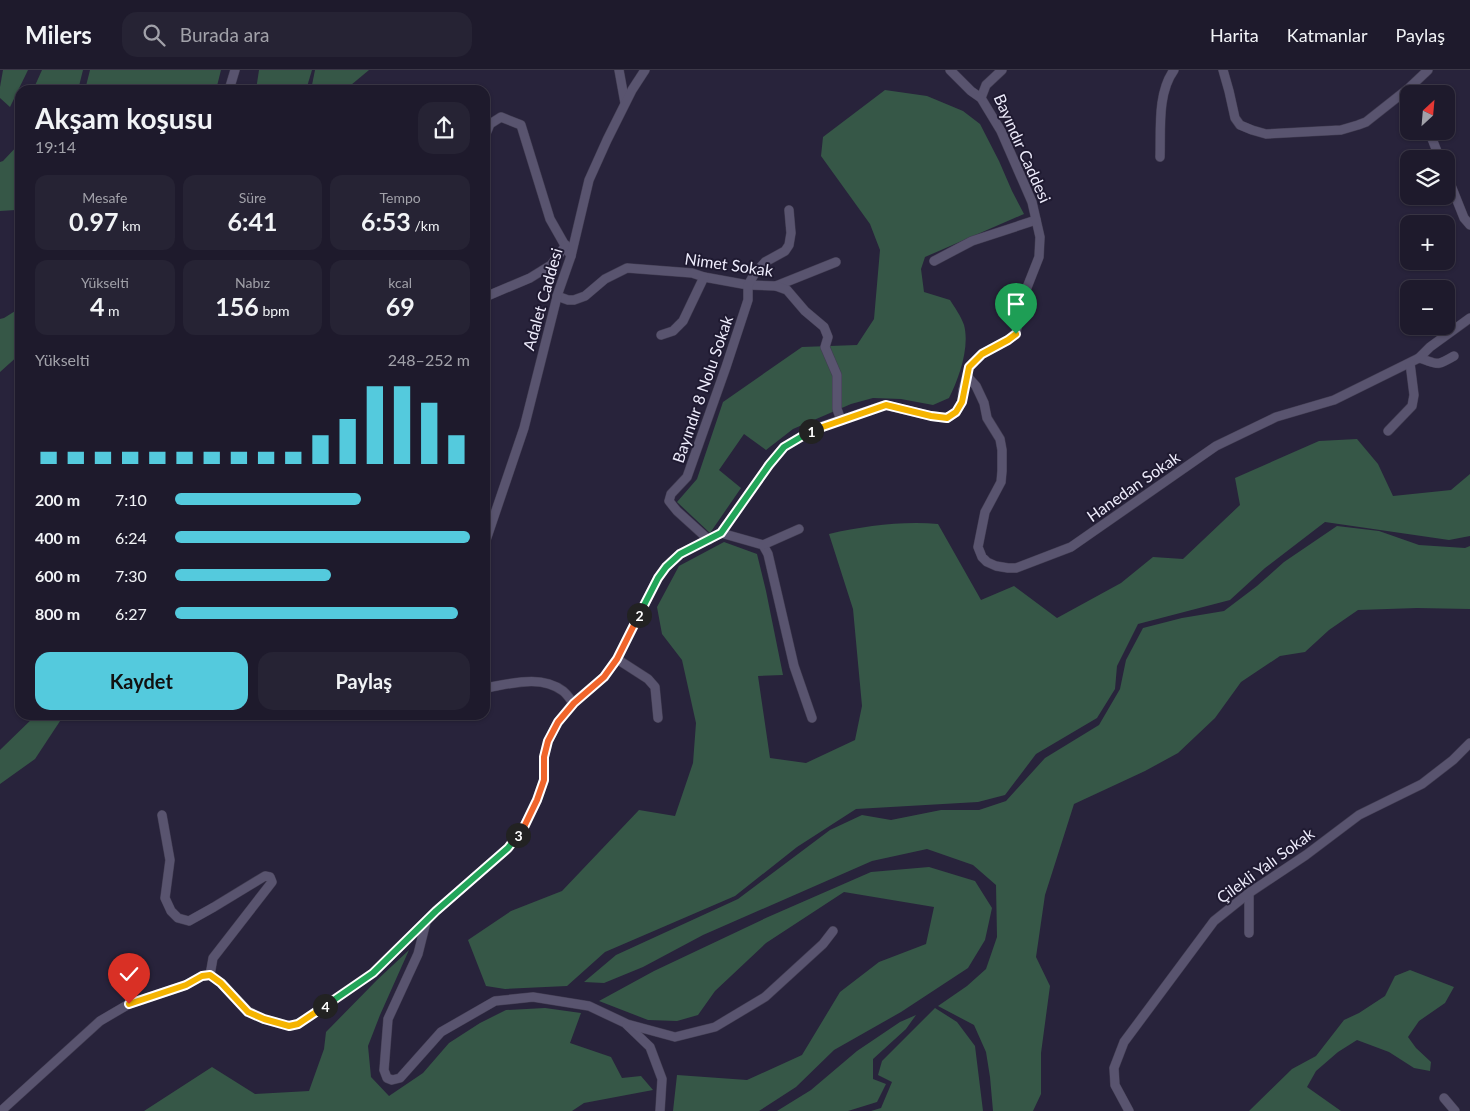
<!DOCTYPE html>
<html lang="tr">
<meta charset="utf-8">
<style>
body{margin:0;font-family:Lato,sans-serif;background:#262334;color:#f1f3f6;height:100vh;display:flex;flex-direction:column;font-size:19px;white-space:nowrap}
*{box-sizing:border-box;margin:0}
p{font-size:16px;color:#a1a1a9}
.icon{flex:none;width:28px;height:28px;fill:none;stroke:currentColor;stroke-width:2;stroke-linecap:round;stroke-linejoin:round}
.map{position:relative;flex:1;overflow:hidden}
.sheet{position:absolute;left:15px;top:15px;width:475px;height:635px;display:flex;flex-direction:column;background:#1e1a2c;border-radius:15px;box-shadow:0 1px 4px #0004,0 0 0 1px #3c3848}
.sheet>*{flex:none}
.needle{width:32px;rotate:26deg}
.buttons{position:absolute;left:1400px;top:15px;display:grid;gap:10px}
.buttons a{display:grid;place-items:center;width:55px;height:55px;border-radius:10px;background:#1e1a2c;box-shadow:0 1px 4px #0004,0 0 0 1px #3c3848;font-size:25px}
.pin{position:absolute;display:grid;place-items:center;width:42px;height:42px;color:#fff;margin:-51px -21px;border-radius:50% 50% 50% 0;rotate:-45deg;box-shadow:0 0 5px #0007}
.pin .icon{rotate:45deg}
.km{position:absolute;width:25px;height:25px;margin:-12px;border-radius:50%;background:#222;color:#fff;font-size:14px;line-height:25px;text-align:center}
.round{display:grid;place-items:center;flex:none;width:52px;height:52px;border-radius:15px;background:#262334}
.summary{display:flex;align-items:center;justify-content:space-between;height:85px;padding:0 20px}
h1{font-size:28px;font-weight:700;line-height:38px}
.metrics{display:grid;grid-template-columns:repeat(3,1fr);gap:8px;height:85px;padding:5px 20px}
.metrics div{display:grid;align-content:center;border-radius:12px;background:#262334;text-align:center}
.metrics b{font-size:25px;font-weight:700}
.metrics small{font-size:14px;font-weight:400}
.metrics p{font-size:14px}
.chart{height:140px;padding:10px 20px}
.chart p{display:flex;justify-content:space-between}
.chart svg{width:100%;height:90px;margin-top:5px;stroke:#54cadd;stroke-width:6}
.cta{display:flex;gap:10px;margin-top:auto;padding:10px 20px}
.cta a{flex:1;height:58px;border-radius:15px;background:#54cadd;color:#111;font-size:20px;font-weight:700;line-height:58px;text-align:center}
.cta a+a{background:#262334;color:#f1f3f6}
ul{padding:0 20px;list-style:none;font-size:16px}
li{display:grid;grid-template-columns:80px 60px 1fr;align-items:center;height:38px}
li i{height:12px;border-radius:6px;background:#54cadd}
header{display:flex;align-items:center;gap:30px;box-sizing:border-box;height:70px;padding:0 25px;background:#1e1a2c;border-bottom:1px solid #3c3848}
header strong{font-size:24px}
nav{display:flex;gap:28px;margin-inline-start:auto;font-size:18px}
.search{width:350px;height:45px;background:#262334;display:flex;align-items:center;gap:12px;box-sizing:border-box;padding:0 18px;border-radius:15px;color:#a1a1a9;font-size:19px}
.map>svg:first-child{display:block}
.green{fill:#365747}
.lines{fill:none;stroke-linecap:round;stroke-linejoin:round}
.minor-casing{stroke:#423d52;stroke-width:10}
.minor{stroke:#59546f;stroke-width:9}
.split-1-casing{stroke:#fff;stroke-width:10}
.split-2-casing{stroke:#fff;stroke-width:10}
.split-3-casing{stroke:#fff;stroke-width:10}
.split-4-casing{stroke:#fff;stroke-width:10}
.split-5-casing{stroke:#fff;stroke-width:10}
.split-1{stroke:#f5b400;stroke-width:6}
.split-2{stroke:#22a559;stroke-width:6}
.split-3{stroke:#f0652b;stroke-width:6}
.split-4{stroke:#22a559;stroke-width:6}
.split-5{stroke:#f5b400;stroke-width:6}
.labels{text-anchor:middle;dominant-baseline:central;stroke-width:4;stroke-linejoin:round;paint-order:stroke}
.street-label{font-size:16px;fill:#eeecfc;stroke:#1f1a31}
</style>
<header>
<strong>Milers</strong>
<div class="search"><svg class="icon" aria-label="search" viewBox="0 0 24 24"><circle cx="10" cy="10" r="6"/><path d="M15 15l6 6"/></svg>Burada ara</div>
<nav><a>Harita</a><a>Katmanlar</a><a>Paylaş</a></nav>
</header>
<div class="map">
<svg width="1470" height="1041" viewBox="0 0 1470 1041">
<rect width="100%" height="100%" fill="#28233b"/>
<!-- green -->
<g class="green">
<path d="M3 0H28L10 37 0 28V17Z"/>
<path d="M42 0H83L78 20H33Z"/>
<path d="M90 0H221L216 20H85Z"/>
<path d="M259 0H312L306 20H256Z"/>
<path d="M315 0H369L345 20H311Z"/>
<path d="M885 20 927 26 963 41 980 54 999 91 1012 121 1024 144 925 187 921 199 924 222 950 230C955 238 961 246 964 255 970 277 959 308 949 328L933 335 901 329 873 328 851 334 793 359 766 380 744 364 719 400 741 418 710 463 677 432 697 409 723 332 802 277 857 275 874 249 880 180 870 154 821 86 823 67Z"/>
<path d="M20 73V145L16 140 0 141V92L3 91Z"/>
<path d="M20 238V284L0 302V249L4 248Z"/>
<path d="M1357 369 1378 394 1393 426 1451 420 1470 404V466L1449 470 1325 452 1265 498 1230 530 1138 554 1117 596 1115 619 1097 648 1036 684 1005 725 978 732 856 739 797 777 735 826 605 882 567 916 505 919 486 916 468 870 511 841 562 821 639 740 675 746 693 693 696 653 682 590 662 564 657 537 679 496 724 472 757 484 766 521 783 605 758 606 770 688 806 693 855 670 862 636 853 539 829 464C864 456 902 451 938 454L981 530 1014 516 1057 548 1121 513 1153 487 1183 489 1240 435 1235 408 1319 371Z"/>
<path d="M1337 456 1379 461 1419 475 1465 478 1470 476V539L1417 538 1358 540 1329 560 1305 582 1280 586 1241 612 1215 648 1178 683 1145 701 1074 734 1045 825 1036 887 1050 916 1041 983V1024L1033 1041H993L990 1007 986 982 974 955 938 936 967 916 986 899 997 867 996 815 973 795 927 779 872 791 703 865 643 897 604 913 584 912 616 885 738 829 830 760 862 745 891 750 941 740H979L1006 731 1045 688 1099 655 1120 619 1126 590 1143 558 1182 548 1224 541 1257 516 1284 492Z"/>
<path d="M36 645H64L35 689 0 714V680Z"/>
<path d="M929 797 975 811 992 838 985 870 968 898 901 942 834 980 796 1017 759 1041H673L677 1005 747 1010 802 985 840 922 879 892 926 874 934 837 844 822 766 873 715 921 698 945 677 951 648 950 599 931 654 901 768 847 871 802Z"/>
<path d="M409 880 380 945 368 976 371 1007 389 1026 423 1003 449 973 480 953 506 940 545 938 581 943 570 973 611 987 622 1008 641 1006 653 1020 584 1033 572 1041H144L212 997 255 1024 309 1021 324 979 326 962 377 910Z"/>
<path d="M1410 900 1454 917 1445 933 1419 951 1408 967 1416 978 1431 992 1430 1001 1414 998 1389 982 1357 970 1338 982 1316 1001 1307 1017 1341 1041H1249L1292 999 1316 986 1344 950 1359 943 1385 926 1395 906Z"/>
<path d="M935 938 957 952 975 976 983 1041H871L881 1038 892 1012 878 1005 882 991Z"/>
<path d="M916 945 906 959 873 989V1009L886 1014 877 1032 848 1041H777L811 1020 857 981 900 952Z"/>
</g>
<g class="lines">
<defs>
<g id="minor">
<path d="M619 0 625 33"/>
<path d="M1223 0 1229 21 1235 48 1240 55 1252 60 1266 64 1341 60 1358 55 1366 52 1409 18 1428 0"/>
<path d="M229 20 235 0"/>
<path d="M981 28 986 15 1002 0"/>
<path d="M1429 61 1440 89"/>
<path d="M485 66 490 54 501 47 521 55 550 149 571 186"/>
<path d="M1160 87C1161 60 1157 23 1174 0"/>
<path d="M1446 103 1464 148 1470 155"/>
<path d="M934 191 972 171 1036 150"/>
<path d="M776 216 836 192"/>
<path d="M557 226 568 230H574L585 226 605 209 627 198 692 203 704 207 748 215 776 216 787 220 805 241 824 257 828 267 825 277 837 305V339L841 350"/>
<path d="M485 227 530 208 551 195 566 175"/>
<path d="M661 265 673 261 683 251 704 207"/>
<path d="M1419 288C1439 294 1435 297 1454 286"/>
<path d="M967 306 976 316 984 333 987 348 1000 369 1002 380V401L1001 412 985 442 978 477 982 487 987 492 996 496 1008 498H1016L1071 477 1216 376 1276 347 1334 330 1419 288 1430 277 1470 248"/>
<path d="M1388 361 1412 336 1414 325 1410 293"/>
<path d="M721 463 763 475 768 484 794 596 812 648"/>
<path d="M709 470 677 441 669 431 671 424 687 407 726 297 748 230V215L755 203 765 192 785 181 789 175 791 163 789 140"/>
<path d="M485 473 524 358 558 223 571 186 589 110 607 70 632 20 645 0"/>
<path d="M763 475 799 459"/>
<path d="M617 589 648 609 655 617 658 648"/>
<path d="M485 618C510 614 541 604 563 621 567 624 570 629 573 633"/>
<path d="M162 745 170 790 165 828 171 841 178 848 189 851 214 837 265 806 270 807 272 812 213 888 210 905"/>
<path d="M426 852 418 884 388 949 384 1000 387 1008 392 1010 400 1008 441 962 495 931 533 927 589 936 625 953 650 977 662 1009 660 1041"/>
<path d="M1249 863V823"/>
<path d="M627 954 675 967 715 957 765 927 823 874 833 861"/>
<path d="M1444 1028 1455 1041"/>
<path d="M1 1041 100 951 129 934 186 915 202 906 210 905 221 913 248 941 264 949 289 956 298 954 373 903 436 841 508 778 523 759 537 730 544 710V687L548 671 558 652 573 633 604 607 617 589 658 508 666 497 680 484 721 463 769 395 784 377 797 369 817 358 885 335 931 346 947 348 956 342 962 332 963 320 969 297 982 284 1008 270 1016 263 1020 241 1026 220 1039 187 1040 167 1032 132 1001 61 981 28 971 21 950 0"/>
<path d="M1129 1041 1115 1015 1114 998 1124 972 1214 851 1249 823 1306 785 1359 745 1422 714 1453 690 1470 673"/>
</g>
</defs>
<!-- minor casing -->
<use href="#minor" class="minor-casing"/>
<!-- minor -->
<use href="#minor" class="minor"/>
</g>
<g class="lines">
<defs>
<path id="split-1" d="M811 361 886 335 931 346 947 348 956 342 962 332 969 297 982 284 1008 270 1016 264"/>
<path id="split-2" d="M639 545 658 508 666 497 680 484 721 463 769 395 784 377 811 361"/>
<path id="split-3" d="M518 765 523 759 537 730 544 710V687L548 671 558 652 574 633 604 607 617 589 639 545"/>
<path id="split-4" d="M325 936 373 903 436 841 508 778 518 765"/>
<path id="split-5" d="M129 934 186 915 202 906 210 905 221 913 248 942 264 949 289 956 298 954 325 936"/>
</defs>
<!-- split-1 casing -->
<use href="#split-1" class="split-1-casing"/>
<!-- split-2 casing -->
<use href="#split-2" class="split-2-casing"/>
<!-- split-3 casing -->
<use href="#split-3" class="split-3-casing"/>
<!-- split-4 casing -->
<use href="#split-4" class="split-4-casing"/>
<!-- split-5 casing -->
<use href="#split-5" class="split-5-casing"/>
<!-- split-1 -->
<use href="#split-1" class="split-1"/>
<!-- split-2 -->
<use href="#split-2" class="split-2"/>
<!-- split-3 -->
<use href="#split-3" class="split-3"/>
<!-- split-4 -->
<use href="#split-4" class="split-4"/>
<!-- split-5 -->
<use href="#split-5" class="split-5"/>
</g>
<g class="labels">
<!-- street labels -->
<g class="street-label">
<text transform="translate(1023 78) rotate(66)">Bayındır Caddesi</text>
<text transform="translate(729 194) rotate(8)">Nimet Sokak</text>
<text transform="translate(542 229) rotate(-74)">Adalet Caddesi</text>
<text transform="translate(702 319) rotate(-71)">Bayındır 8 Nolu Sokak</text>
<text transform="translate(1133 416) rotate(-35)">Hanedan Sokak</text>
<text transform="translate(1265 795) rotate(-36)">Çilekli Yalı Sokak</text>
</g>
</g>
</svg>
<div class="buttons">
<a><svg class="needle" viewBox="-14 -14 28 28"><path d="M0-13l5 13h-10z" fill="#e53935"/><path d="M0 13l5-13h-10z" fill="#a1a1a9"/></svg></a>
<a><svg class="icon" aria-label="layers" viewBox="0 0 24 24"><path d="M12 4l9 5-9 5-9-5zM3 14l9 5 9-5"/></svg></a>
<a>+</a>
<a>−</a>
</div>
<div class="pin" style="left:1016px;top:264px;background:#1e9e55"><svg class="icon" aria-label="arrive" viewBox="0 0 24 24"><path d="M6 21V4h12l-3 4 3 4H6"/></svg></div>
<div class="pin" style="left:129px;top:934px;background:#d93025"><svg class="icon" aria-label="check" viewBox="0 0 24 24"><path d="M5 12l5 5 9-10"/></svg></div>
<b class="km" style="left:811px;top:361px">1</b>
<b class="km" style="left:639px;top:545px">2</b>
<b class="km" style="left:518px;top:765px">3</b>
<b class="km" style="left:325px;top:936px">4</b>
<section class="sheet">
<div class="summary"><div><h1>Akşam koşusu</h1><p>19:14</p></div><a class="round"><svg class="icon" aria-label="share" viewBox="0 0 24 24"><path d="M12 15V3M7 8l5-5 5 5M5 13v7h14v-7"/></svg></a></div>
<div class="metrics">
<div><p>Mesafe</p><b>0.97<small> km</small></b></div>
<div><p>Süre</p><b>6:41</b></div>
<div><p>Tempo</p><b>6:53<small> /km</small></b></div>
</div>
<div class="metrics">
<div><p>Yükselti</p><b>4<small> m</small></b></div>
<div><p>Nabız</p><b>156<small> bpm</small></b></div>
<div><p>kcal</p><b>69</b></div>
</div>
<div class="chart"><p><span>Yükselti</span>248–252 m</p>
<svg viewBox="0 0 160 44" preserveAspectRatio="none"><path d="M5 44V38M15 44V38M25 44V38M35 44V38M45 44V38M55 44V38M65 44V38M75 44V38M85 44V38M95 44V38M105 44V30M115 44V22M125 44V6M135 44V6M145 44V14M155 44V30"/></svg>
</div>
<ul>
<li><b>200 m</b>7:10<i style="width:63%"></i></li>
<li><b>400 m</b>6:24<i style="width:100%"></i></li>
<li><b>600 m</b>7:30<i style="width:53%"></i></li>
<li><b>800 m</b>6:27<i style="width:96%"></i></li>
</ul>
<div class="cta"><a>Kaydet</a><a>Paylaş</a></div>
</section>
</div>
